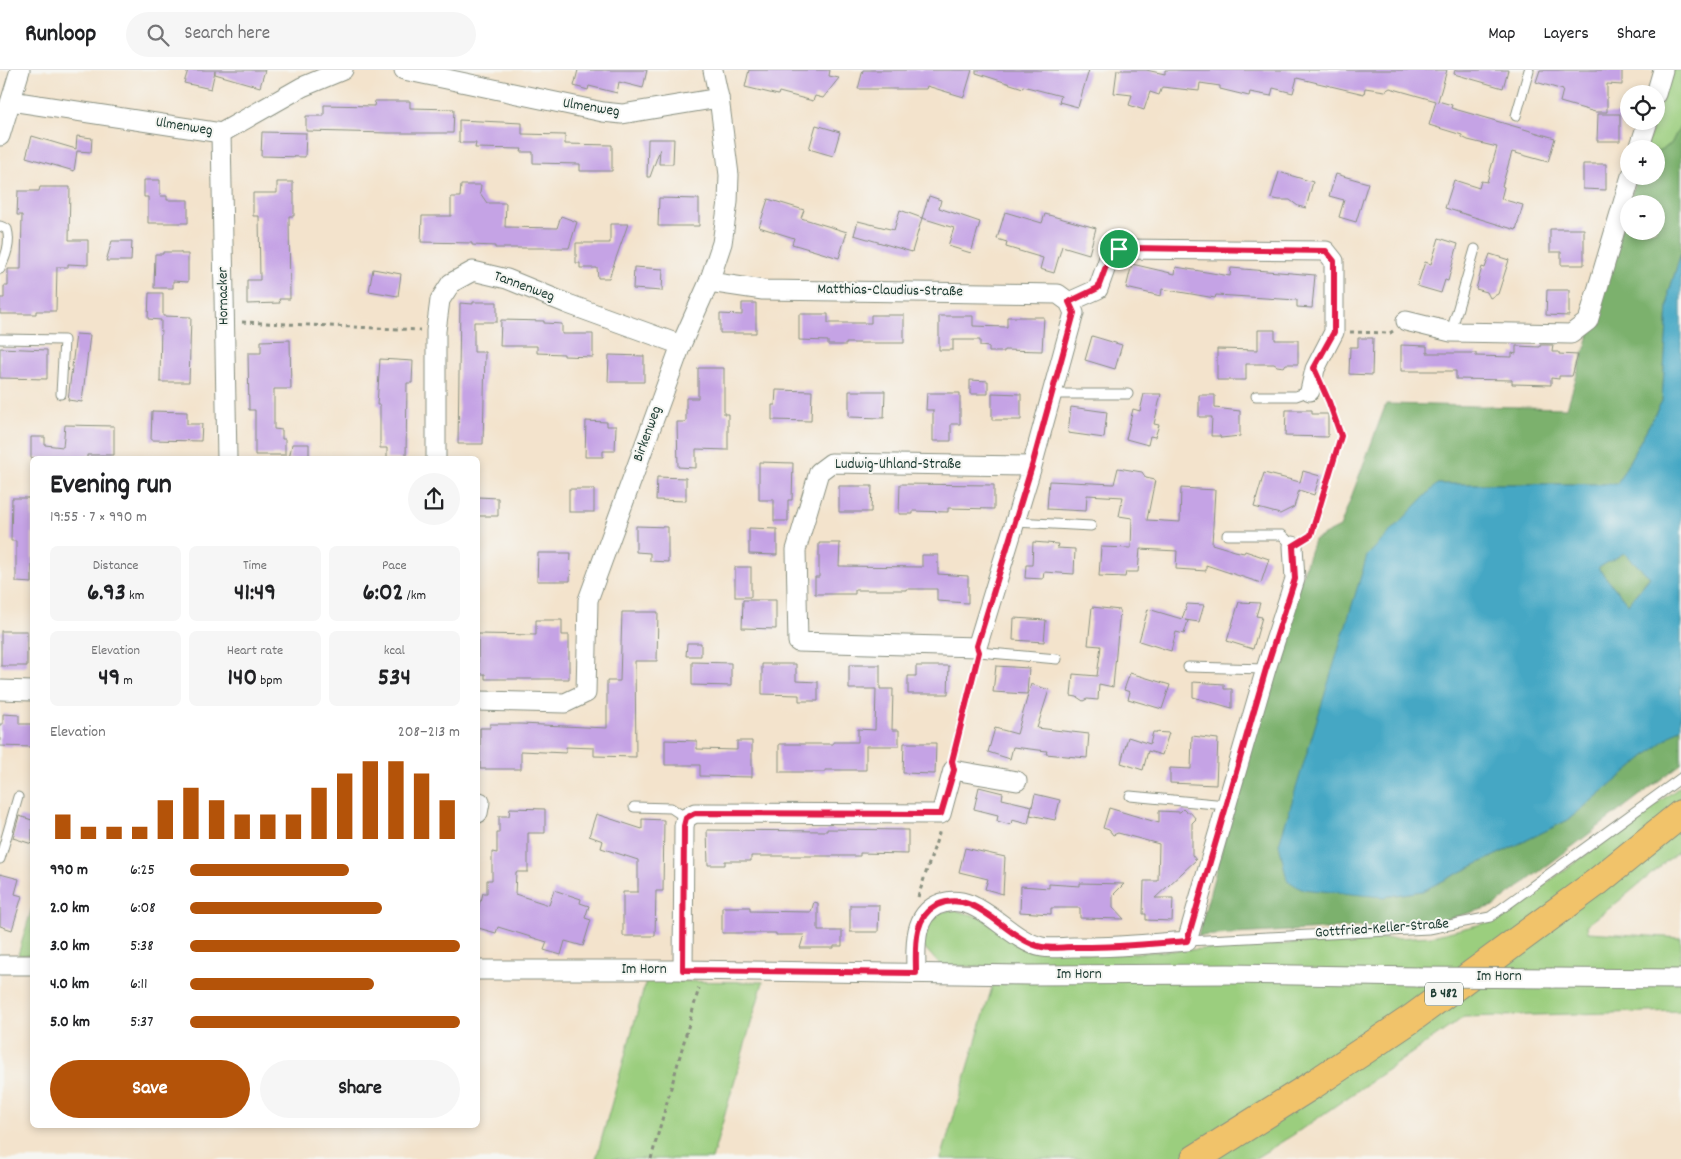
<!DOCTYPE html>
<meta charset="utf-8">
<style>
body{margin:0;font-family:Dekko,sans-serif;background:#f6f6f6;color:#202124;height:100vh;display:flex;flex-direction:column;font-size:19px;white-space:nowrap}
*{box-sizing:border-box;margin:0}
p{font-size:16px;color:#757577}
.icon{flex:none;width:28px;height:28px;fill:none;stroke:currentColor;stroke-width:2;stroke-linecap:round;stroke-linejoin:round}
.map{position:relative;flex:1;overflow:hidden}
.drawer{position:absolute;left:30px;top:386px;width:450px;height:672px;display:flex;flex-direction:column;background:#fff;border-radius:8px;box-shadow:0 2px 8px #0003}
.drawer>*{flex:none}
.fabs{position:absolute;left:1620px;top:15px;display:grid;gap:10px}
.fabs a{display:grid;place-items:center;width:45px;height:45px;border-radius:50%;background:#fff;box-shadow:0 2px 8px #0003;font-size:25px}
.pin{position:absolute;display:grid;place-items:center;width:42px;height:42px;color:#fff;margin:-21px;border:2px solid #fff;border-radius:50%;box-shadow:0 1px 5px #0007}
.round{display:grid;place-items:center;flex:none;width:52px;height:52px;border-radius:26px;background:#f6f6f6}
.summary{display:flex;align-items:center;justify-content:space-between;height:85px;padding:0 20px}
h1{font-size:28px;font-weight:800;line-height:38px}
.figures{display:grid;grid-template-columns:repeat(3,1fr);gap:8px;height:85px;padding:5px 20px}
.figures div{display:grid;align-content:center;border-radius:8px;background:#f6f6f6;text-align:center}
.figures b{font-size:25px;font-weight:800}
.figures small{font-size:14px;font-weight:400}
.figures p{font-size:14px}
.chart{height:140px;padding:10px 20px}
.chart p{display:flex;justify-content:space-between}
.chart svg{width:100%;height:90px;margin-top:5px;stroke:#b45309;stroke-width:6}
.cta{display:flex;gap:10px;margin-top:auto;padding:10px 20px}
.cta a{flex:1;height:58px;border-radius:30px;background:#b45309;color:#fff;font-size:20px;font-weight:800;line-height:58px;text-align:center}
.cta a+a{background:#f6f6f6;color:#202124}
ul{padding:0 20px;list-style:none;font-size:16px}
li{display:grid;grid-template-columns:80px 60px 1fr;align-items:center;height:38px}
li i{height:12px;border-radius:6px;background:#b45309}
header{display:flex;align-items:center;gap:30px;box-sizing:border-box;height:70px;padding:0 25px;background:#fff;border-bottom:1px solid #e0e0e0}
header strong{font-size:24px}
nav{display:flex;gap:28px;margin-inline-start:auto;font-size:18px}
.search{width:350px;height:45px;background:#f6f6f6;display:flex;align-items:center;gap:12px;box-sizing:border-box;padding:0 18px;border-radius:28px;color:#757577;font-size:19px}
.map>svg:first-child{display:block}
.green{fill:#9bce7e;stroke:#5d8659}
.forest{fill:#7cb16d;stroke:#4e7750;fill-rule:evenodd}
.water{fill:#45a7c4;stroke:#32727c;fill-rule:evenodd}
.building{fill:#c5a3e5}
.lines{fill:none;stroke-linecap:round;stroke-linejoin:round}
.service-casing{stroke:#899080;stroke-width:11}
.minor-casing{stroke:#899080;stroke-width:21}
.primary-casing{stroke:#899080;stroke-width:30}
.path{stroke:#899080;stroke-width:3;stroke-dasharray:4 4;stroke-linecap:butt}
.service{stroke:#fff;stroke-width:9}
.minor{stroke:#fff;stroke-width:19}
.primary{stroke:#f1c36a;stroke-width:28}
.minor-bridge-casing{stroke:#899080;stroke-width:21;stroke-linecap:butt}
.minor-bridge{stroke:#fff;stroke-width:19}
.route-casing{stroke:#fff;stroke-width:10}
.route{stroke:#e11d48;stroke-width:6}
.labels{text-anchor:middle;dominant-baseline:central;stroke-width:4;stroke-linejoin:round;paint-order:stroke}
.shield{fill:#f6f6f2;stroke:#60746d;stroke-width:1}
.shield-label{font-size:14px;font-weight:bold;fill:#1f3d34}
.street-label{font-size:15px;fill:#1f3d34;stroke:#f6f6f2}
</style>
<header>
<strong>Runloop</strong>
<div class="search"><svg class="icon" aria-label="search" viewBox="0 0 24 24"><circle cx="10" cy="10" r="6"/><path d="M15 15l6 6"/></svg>Search here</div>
<nav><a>Map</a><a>Layers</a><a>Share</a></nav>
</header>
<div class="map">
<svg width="1681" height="1089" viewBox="0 0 1681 1089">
<rect width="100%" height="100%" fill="#f6f6f2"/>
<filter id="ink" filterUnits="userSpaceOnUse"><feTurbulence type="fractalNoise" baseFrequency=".02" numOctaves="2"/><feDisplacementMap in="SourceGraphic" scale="10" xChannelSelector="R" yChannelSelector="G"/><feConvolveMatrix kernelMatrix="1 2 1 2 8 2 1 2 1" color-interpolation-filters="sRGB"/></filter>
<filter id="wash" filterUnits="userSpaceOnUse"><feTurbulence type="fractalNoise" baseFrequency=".0096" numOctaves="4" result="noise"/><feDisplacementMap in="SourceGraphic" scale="20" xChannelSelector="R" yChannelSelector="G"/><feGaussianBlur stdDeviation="1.12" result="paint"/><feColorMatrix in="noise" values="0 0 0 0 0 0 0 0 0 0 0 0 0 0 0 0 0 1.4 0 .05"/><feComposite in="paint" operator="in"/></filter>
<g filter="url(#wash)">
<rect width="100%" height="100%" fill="#f3e3cc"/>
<!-- green -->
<g class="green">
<path d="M1670 0H1681V54L1671 74 1658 81H1656V79L1646 77C1656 52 1662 26 1670 0Z"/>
<path d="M1681 716V779L1619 831 1587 855 1588 862 1681 868V941L1464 947 1293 1065 1254 1089H941L993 914H1009L1017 899 940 895 923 876 929 848 940 842 955 840 985 849 1003 862 1097 885 1432 866 1494 851Z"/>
<path d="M32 838V885H18Z"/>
<path d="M646 911 763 912 712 1089H596Z"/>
</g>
<!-- forest -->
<g class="forest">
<path d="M1681 54V183L1669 222 1662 331 1617 414H1437L1383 827 1422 821 1568 750 1681 657V694L1494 836 1433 853 1198 866 1273 593 1314 470 1340 457 1386 334 1567 338 1637 106H1656V81H1658L1671 74ZM1629 134H1656V161H1629Z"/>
<path d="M1624 483 1650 506 1628 534 1598 498Z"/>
</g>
<!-- water -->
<path class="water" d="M1681 183V657L1568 750 1422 821 1383 827 1301 819 1287 810 1279 774 1367 486 1437 414H1617L1662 331 1669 222ZM1624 483 1650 507 1628 534 1598 498Z"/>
<g id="blocks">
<!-- building -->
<g class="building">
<path d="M188 0H265L260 17 215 4V1L211 19 184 13Z"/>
<path d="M578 0H647L643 18 619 12 617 23 589 16 588 20 574 16Z"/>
<path d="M749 0H830L829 6 839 8 823 28 815 26 813 31 779 22 778 25 745 17Z"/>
<path d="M863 0H972L964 27 927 16 926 19H858Z"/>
<path d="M976 0H1089L1078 37 1059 32 1061 26 1023 16V18L976 3Z"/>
<path d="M1117 0H1146L1165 4V0H1447L1438 31 1452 35 1451 38 1555 68 1548 92 1512 82 1502 116 1504 117 1501 129 1523 135 1516 160 1445 138 1454 110 1479 118 1481 111 1487 112 1497 77 1468 70 1462 67V65L1429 55 1436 31 1390 18 1385 21 1365 18 1364 24 1297 8 1293 23 1273 18 1271 26 1250 22 1249 26 1220 19V16L1200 13 1199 21 1162 17 1159 25 1150 22 1144 40 1129 35 1132 25 1114 23Z"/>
<path d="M1455 0H1508L1503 18 1454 4Z"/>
<path d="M1540 0H1622V15L1607 14V42H1595L1560 32 1563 20 1536 12Z"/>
<path d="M375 31H410V38L454 39 453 63H389L306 61V46H324V35L374 36Z"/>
<path d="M1598 44H1620V71H1597Z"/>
<path d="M459 50 522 53V64L565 65V74L612 75V101H580V94L533 93V82H521L522 79 475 78 476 73H459Z"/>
<path d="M816 55 840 62 833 86 809 79Z"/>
<path d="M262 62 306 63 305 87 261 86Z"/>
<path d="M32 66 76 79 77 66 92 68 91 82 77 81 74 101 26 87Z"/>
<path d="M648 69H674L673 94H659L660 79 650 107H647Z"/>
<path d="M1583 94H1606V120L1583 119Z"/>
<path d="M1279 102 1313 112 1306 138 1298 136 1290 130H1279L1271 128Z"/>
<path d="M1336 104 1368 113 1356 152 1339 147 1344 130 1329 126Z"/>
<path d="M144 110H160V126H167V130H188V153H148V127H144Z"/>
<path d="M277 112H293V123H294V146H289L290 229H279L280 233 247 234V210H260L259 146H253V123H277Z"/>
<path d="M461 115H481L480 123 487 133H506L505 157 557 158 561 146 577 152 569 178H495V176L472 175V173L421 172 422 146H451V127H460Z"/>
<path d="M40 117H70L69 170H88V195L68 194V197H57L56 241H36V244H0V228H4V216H8V199H21L22 145H17L18 121H39Z"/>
<path d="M929 126 941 130 939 138 980 152 971 183 948 176 954 158 922 148 912 182 854 165 858 151 894 160 900 140 922 148Z"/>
<path d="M659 128 699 129V156H658Z"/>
<path d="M768 129 804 140 801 148 847 162 839 188 792 174 794 168 759 157Z"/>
<path d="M1005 142 1042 153 1045 144 1096 158 1089 184 1062 176 1054 203 1040 199 1043 188 1006 177 1007 172 997 169Z"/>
<path d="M610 154H628L609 208H598L597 198H580V193H576V173H610Z"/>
<path d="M1550 159H1584V195H1561V182H1550Z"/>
<path d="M1439 168 1458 174 1448 211 1445 210 1441 223 1417 216 1425 192 1431 194Z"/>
<path d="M112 171H132L131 191H106Z"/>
<path d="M163 182H181V184H188V212L173 211V218H154L155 184H163Z"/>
<path d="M1490 184 1509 190 1498 224 1490 228 1487 222 1476 219 1482 197 1485 198Z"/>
<path d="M1132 194 1175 204 1176 197 1230 206 1231 198 1315 205 1312 238 1297 237V230L1216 225 1215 228 1162 219 1161 226 1126 218Z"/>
<path d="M634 197 663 199 662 221 633 219Z"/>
<path d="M373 199 401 204 398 226 369 221Z"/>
<path d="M1547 220H1569V246L1546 245Z"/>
<path d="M149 223H163V246L191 247 189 312H160L161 250 148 249Z"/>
<path d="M473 232H497V252H474V282H485L483 374H458L460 233 473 234Z"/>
<path d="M742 233H756V263H720V244L742 245Z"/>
<path d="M799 244H828V253H871V245H904V273H846V275H828V271L799 270Z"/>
<path d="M939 246H973V256L1007 257V247H1044L1042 281 1004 280V282H989V277L980 276V270H953V280H939Z"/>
<path d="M501 250 544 251V253L562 254V264H593V287L564 286V284L537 283V276H500Z"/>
<path d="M1258 260H1275V270H1298V294H1286L1284 297 1277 296 1274 294H1246V310H1217V279L1258 280Z"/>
<path d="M76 264 90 265 82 332 68 330Z"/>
<path d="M1092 266 1122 275 1115 299 1085 290Z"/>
<path d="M1358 268H1373L1372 305 1349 304 1350 277H1358Z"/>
<path d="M290 270 291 319H274V359L282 360V369H285V385H255V340H249L248 283H261V271Z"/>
<path d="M1401 275 1427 276V283H1476V286L1512 287V283L1516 284V276L1540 277V275H1553L1552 282H1559V284L1578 285 1572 306H1559V309L1551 308V315L1512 314V310L1456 309V301H1401Z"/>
<path d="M0 278 47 280V309L0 308Z"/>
<path d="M609 285 644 286V312H608Z"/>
<path d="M380 289 413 291 412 313H407L406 389H387V378H380V335H377Z"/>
<path d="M698 298H724V344H728V380L696 379V398L678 397 677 352H686V328H698Z"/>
<path d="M970 310 988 311V324H970Z"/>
<path d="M776 320 812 321 811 351 772 350V335H775Z"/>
<path d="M849 321H885L884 348 849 347Z"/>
<path d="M927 323H960V354H951V371H933V340H926Z"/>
<path d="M992 323 1021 324V350H992Z"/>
<path d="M1144 324H1161L1154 354 1159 355 1155 367 1150 366 1148 375 1126 369 1133 339 1140 341Z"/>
<path d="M1199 325H1215V338L1240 341V366L1221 368 1220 366H1211L1212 347H1199Z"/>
<path d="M1071 337 1107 342 1104 368 1068 363Z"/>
<path d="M1286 340H1312V344H1328V367L1285 366Z"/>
<path d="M152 341 187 342V354H202L201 371 151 370Z"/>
<path d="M586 351 607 352V356H616L615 381H603V387H585Z"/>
<path d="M65 355 114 356V385H87V389L31 388V367H45V375L63 377Z"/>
<path d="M292 374H309V389H289Z"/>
<path d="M759 392 793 393 792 430H788V451H774V430H759Z"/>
<path d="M1118 398 1142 402 1146 408 1155 410 1147 450 1180 452 1181 418 1215 420 1212 474 1235 481 1244 483 1245 481 1269 489 1261 513 1206 495V501L1176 499 1177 481 1140 479 1138 502H1126L1125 507 1099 506 1101 477 1131 478 1132 448 1119 446 1123 427 1087 425 1086 441 1047 439 1049 411 1114 414Z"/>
<path d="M1303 401 1320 406 1314 425 1299 420 1294 437 1280 444 1254 437 1264 403 1300 412Z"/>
<path d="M657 407 686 408V431L656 430Z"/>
<path d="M900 414 994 415V439L948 438V442L913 441V444H899Z"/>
<path d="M839 416H872L871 442H839Z"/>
<rect x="569" y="419" width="25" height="23"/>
<path d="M478 427 498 428V446H478Z"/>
<path d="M12 428H32V513L16 512V471H11Z"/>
<path d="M636 456 668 457V492L650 491V483L636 482Z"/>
<path d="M749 458 777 459V485L749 484Z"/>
<path d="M1033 472 1058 474 1057 478 1075 479 1074 504 1044 502 1043 509 1025 508 1026 495H1032Z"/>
<path d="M819 473H840L839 496 922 497V485H938V504L968 506V533L937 531V519H906V520H855V524H815V507H819Z"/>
<path d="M538 483H571L570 511H537Z"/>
<rect x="735" y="497" width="16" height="30"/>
<path d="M743 530H776V559L742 558Z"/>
<path d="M1239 532 1260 533 1256 546 1262 547 1253 579 1227 571Z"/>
<path d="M1187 534 1204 535 1199 552 1185 550 1188 551 1184 564 1176 562 1171 581 1139 571 1148 539 1182 549Z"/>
<path d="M1092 537 1120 540 1113 617 1099 614 1098 630 1087 629 1083 631 1077 627 1071 626 1073 604 1097 606 1101 576 1088 575Z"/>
<path d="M622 542H658L657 591H635L636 687 594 686V678L566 677V683L521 681V699H480V658H490V654H521L607 658V611H620Z"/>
<path d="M1014 548 1046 550 1044 572 1013 570Z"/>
<path d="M536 550H562V565H569V609H485V604H478V564L536 565Z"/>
<rect x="1" y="561" width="26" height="35"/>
<path d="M687 573H701V586H686Z"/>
<path d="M692 592 731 593V616L692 615Z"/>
<path d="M762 594H796V611L818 612V631H799V625L762 624Z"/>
<path d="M849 595H880V619H893L892 660H899V676H866V700H825V702H779V674H833V672H858V659L875 660 876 619H849Z"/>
<path d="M916 596H949L948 624H908V606H916Z"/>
<path d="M996 596 1029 598 1027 624 993 622Z"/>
<path d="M1130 603 1170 615 1162 639 1128 629 1130 622 1124 620Z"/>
<path d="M1193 612 1224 614V619H1232V638L1193 627Z"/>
<path d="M1031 614 1049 620 1037 658 1089 664 1087 688 1046 684 1047 681 1013 677 1010 689 988 682 995 658 1017 664Z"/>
<path d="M3 644 19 645V654H32V677L0 676V654H3Z"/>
<path d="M1153 662 1169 663 1162 685 1148 681 1143 700 1121 693 1128 667 1150 674Z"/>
<path d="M1192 666 1218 669 1216 715 1170 713V698L1191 699Z"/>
<path d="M665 670 697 671V679L737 680V671H752V707L700 706V695H665Z"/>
<path d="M904 673H936L935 704 903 703Z"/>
<path d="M979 717 1003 723 1002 729 1032 736 1028 754 1012 750 1011 755 997 751 998 745 974 739Z"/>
<path d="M1035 724 1060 730 1055 750 1030 745Z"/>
<path d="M510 738 545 739V763H528V802H516L515 824 549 835 554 820 581 829 580 833 589 836 585 848 591 850 583 876 565 871 561 885 544 880 547 872 498 857 496 863 478 858V840L480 831H481L483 823H487V810H492V782L497 783V763H499V746H509Z"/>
<path d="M1109 738 1159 753V741L1180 742 1183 739 1186 742H1190L1196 749 1192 753V785L1196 790 1155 828H1173L1172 851 1146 850V844H1143L1144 811H1158L1159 774 1118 763 1113 765 1109 760 1103 758Z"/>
<path d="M596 744 642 759V749L664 750 663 821H656L655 866H623V822H638V790L601 778 603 771 589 766Z"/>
<path d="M19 746 32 750V774L13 768Z"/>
<path d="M827 759 908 760V784L860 783V786H751V791H725V795H708L707 760 827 761Z"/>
<path d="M965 778 1005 787 1003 824 985 819 988 809 959 802Z"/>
<path d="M0 804 19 809 15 824 22 826 12 860 0 856Z"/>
<path d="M1080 813 1124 814 1113 825V837L1124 849 1080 848V838H1051V844L1020 842 1021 816 1049 818V814L1080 816Z"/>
<path d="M814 832 818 833V861H842V876H834V878H800L804 865H776V863H722V837H750V841L811 842Z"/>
<path d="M850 835H879L878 862H850Z"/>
</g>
</g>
</g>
<g filter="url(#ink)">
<use href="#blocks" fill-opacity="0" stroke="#899080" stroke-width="1"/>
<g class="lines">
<defs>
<g id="service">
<path d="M1516 46 1529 0"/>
<path d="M0 156 7 159C11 173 6 186 0 199"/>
<path d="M1451 262 1475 179"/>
<path d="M0 269 64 270 61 324"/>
<path d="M1052 324H1128"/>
<path d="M1256 326H1296L1310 321"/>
<path d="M1015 452 1091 456"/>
<path d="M1227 465H1282L1293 476"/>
<path d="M977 577 979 582 1057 589"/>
<path d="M1188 597 1266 599"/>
<path d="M1130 726 1226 735"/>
<path d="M634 737 671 738 686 748"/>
<path d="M0 789 18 727"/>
<path d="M1187 871 1429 859 1490 847 1681 708"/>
</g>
<g id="minor">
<path d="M404 0 603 42 622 44 719 28"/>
<path d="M1656 24 1663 0"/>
<path d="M11 31 221 63 302 17 343 0"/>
<path d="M221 63 227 389"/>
<path d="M0 66 20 0"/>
<path d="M1639 79 1648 51"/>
<path d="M709 212 763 220 1058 224 1069 232 1074 243 1032 396 977 577 798 572 796 480 819 402 831 393 1032 396"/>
<path d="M1069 232 1098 219 1109 188 1119 179 1326 181 1334 191V262L1315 299 1310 321"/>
<path d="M1406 251 1451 262 1571 264 1588 251 1631 106"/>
<path d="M436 389V261L440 230 451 213 473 201 507 209 568 234 681 275"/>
<path d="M0 620 32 621"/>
<path d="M478 631 565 633 586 623 588 530 681 275 709 212 722 173 728 132 729 105 719 28 713 0"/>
<path d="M478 743 480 732"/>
<path d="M0 895H32"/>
<path d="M478 900H683L1030 905 1229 904 1418 907"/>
<path d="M683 900 684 756 686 748 695 743 941 744 953 700 1017 711"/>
<path d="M916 903C916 880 912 847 937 835 977 817 1006 870 1042 877 1052 879 1063 877 1073 877 1111 878 1149 874 1187 871L1266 599 1295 509 1293 476"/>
<path d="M1552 908 1681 909"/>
</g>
<path id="primary" d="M1195 1089 1314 1014 1411 949 1597 812 1681 744"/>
</defs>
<!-- service casing -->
<use href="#service" class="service-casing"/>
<!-- minor casing -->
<use href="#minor" class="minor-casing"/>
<!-- primary casing -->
<use href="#primary" class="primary-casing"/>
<!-- path -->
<g class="path">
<path d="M242 252 420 260"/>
<path d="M1350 262 1390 263 1393 261"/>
<path d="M1307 468 1311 465 1341 366 1327 326"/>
<path d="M954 683 976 595"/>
<path d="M918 827 940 760"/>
<path d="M651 1089 699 918"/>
</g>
<!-- service -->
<use href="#service" class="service"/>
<!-- minor -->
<use href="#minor" class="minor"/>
<!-- primary -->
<use href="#primary" class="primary"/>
<defs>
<path id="minor-bridge" d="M1418 907 1552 908"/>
</defs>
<!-- minor-bridge casing -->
<use href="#minor-bridge" class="minor-bridge-casing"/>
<!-- minor-bridge -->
<use href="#minor-bridge" class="minor-bridge"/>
</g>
</g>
<g class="lines" filter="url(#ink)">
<defs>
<path id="route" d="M1131 178 1326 181 1334 191V262L1314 298 1329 332 1341 366 1311 465 1293 476 1295 509 1266 599 1187 871C1149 874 1111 878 1073 877 1063 877 1052 879 1042 877 1006 870 977 817 937 835 912 847 916 880 916 903L683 900 684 756 686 748 695 743 941 744 954 700 952 691 979 582 977 576 1032 396 1074 243 1069 232 1098 218 1109 188 1119 179Z"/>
</defs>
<!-- route casing -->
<use href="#route" class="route-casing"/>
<!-- route -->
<use href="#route" class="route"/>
</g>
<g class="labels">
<!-- shield labels -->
<rect class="shield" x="1425" y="912.5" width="38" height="23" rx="4"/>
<g class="shield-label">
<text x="1444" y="924">B 482</text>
</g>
<!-- street labels -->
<g class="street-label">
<text transform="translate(591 38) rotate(9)">Ulmenweg</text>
<text transform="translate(184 57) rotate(9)">Ulmenweg</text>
<text transform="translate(524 217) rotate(20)">Tannenweg</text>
<text transform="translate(890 221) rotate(1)">Matthias-Claudius-Straße</text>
<text transform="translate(224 226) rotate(-91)">Hornacker</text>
<text transform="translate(648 364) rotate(-70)">Birkenweg</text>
<text x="898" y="395">Ludwig-Uhland-Straße</text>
<text transform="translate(1382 859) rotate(-4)">Gottfried-Keller-Straße</text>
<text x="644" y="900">Im Horn</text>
<text x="1079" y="905">Im Horn</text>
<text x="1499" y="907">Im Horn</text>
</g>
</g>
</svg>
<div class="fabs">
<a><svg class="icon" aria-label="locate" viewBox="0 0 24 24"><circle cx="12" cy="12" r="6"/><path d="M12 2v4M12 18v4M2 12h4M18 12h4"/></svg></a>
<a>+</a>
<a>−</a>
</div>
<div class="pin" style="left:1119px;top:179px;background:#1e9e55"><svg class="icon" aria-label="arrive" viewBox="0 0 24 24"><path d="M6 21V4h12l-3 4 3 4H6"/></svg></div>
<section class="drawer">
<div class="summary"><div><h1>Evening run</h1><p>19:55 · 7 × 990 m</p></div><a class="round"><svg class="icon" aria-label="share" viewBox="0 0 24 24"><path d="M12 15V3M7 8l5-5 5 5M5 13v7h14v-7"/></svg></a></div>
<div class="figures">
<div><p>Distance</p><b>6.93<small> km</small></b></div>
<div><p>Time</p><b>41:49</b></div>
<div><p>Pace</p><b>6:02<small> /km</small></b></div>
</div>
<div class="figures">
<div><p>Elevation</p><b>49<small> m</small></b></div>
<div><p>Heart rate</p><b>140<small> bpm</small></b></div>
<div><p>kcal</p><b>534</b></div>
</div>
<div class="chart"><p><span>Elevation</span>208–213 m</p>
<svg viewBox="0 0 160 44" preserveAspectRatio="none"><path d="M5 44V32M15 44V38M25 44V38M35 44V38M45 44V25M55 44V19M65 44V25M75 44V32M85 44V32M95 44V32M105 44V19M115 44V12M125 44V6M135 44V6M145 44V12M155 44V25"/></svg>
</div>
<ul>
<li><b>990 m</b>6:25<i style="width:59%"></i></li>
<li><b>2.0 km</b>6:08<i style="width:71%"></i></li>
<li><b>3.0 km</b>5:38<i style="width:100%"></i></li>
<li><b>4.0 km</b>6:11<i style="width:68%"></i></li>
<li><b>5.0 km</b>5:37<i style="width:100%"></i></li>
</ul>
<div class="cta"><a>Save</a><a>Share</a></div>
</section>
</div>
